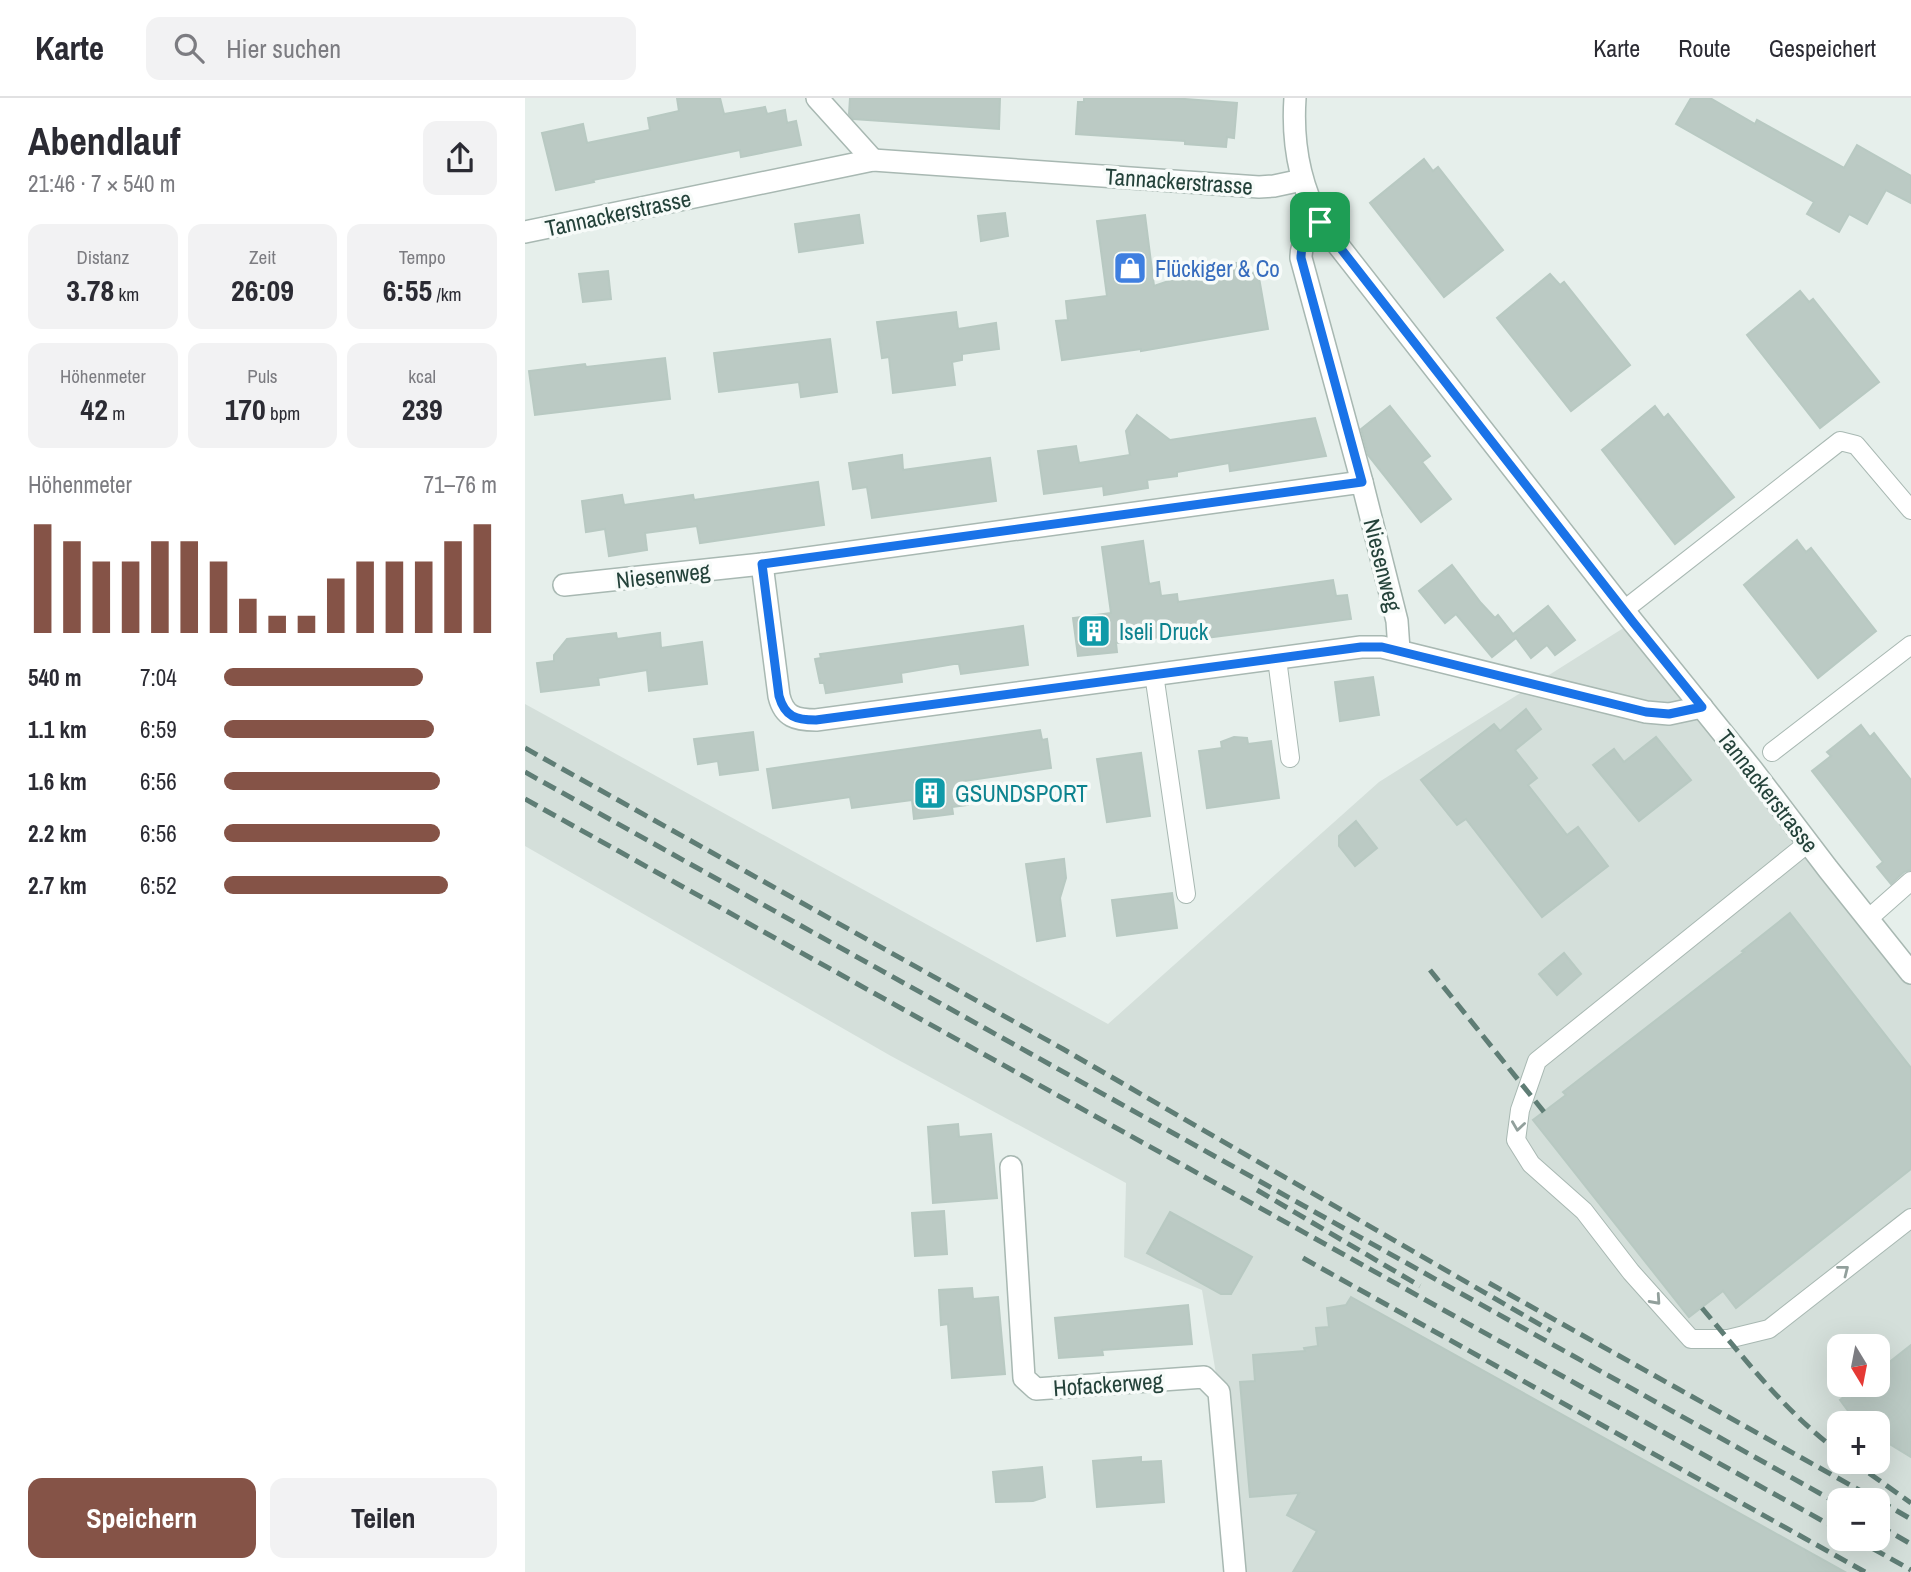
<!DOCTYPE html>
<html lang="de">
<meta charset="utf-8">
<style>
body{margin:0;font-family:"Archivo Narrow",sans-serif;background:#f2f2f3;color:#2b2b33;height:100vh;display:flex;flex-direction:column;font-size:26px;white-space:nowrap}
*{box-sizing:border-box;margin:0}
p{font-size:23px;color:#7c7c81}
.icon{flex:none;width:38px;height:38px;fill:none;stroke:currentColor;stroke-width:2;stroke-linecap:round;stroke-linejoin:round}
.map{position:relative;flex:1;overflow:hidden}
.details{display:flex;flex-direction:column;background:#fff;width:525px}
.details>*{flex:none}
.needle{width:46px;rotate:170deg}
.tools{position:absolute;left:1302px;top:1236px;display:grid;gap:14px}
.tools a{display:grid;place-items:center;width:63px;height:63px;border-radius:14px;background:#fff;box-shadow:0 7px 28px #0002;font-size:35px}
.pin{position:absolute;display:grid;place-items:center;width:60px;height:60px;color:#fff;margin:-30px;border-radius:14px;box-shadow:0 4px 10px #0006}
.round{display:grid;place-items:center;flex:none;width:74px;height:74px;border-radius:14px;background:#f2f2f3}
.summary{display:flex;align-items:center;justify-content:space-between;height:119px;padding:0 28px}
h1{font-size:38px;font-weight:700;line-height:52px}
.figures{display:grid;grid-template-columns:repeat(3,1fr);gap:10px;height:119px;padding:7px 28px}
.figures div{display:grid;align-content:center;border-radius:14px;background:#f2f2f3;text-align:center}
.figures b{font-size:30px;font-weight:700}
.figures small{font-size:19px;font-weight:400}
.figures p{font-size:19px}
.chart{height:196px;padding:14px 28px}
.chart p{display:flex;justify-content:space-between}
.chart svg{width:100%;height:126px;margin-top:7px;stroke:#855347;stroke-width:6}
.action{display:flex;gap:14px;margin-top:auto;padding:14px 28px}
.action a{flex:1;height:80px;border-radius:14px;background:#855347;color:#fff;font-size:28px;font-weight:700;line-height:80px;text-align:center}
.action a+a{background:#f2f2f3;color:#2b2b33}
ul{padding:0 28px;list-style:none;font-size:23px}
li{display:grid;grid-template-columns:112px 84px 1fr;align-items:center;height:52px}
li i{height:18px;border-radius:9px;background:#855347}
header{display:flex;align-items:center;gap:42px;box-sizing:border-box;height:98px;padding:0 35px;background:#fff;border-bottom:2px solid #e1e1e2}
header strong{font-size:33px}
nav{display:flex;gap:38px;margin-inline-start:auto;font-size:24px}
.search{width:490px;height:63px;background:#f2f2f3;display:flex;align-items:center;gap:18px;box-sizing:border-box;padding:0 24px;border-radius:14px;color:#7c7c81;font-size:26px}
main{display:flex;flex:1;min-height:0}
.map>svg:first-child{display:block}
.built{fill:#d4dfda;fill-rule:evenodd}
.building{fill:#bbcac4;stroke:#b8c9c2;stroke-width:2}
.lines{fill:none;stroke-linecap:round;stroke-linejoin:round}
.service-casing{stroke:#a8b8b2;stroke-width:20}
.minor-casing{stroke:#a8b8b2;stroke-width:24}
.tertiary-casing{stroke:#a8b8b2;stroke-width:24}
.service{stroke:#fff;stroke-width:18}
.minor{stroke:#fff;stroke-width:21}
.tertiary{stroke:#fff;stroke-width:21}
.rail{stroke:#5f7d75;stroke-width:5;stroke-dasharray:14 7;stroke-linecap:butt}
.oneway{stroke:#92a09c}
.route-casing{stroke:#fff;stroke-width:14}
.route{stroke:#1a73e8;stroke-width:9}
.labels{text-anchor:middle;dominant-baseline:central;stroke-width:7;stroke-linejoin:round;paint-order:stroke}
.street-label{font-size:23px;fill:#24423a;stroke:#f7fbf9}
.shop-label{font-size:23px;fill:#366cbe;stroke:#f7fbf9;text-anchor:start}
.culture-label{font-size:23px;fill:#0d838f;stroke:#f7fbf9;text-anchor:start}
</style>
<header>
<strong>Karte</strong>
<div class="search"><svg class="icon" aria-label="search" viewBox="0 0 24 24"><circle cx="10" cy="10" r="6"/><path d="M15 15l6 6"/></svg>Hier suchen</div>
<nav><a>Karte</a><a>Route</a><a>Gespeichert</a></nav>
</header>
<main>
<section class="details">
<div class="summary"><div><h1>Abendlauf</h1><p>21:46 · 7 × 540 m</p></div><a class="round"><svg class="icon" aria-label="share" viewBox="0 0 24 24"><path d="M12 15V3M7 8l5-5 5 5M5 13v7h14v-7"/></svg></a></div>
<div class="figures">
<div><p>Distanz</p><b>3.78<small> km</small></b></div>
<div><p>Zeit</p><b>26:09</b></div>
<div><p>Tempo</p><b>6:55<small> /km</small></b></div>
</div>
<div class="figures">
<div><p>Höhenmeter</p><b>42<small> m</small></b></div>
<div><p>Puls</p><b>170<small> bpm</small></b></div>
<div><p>kcal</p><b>239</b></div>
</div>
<div class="chart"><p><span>Höhenmeter</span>71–76 m</p>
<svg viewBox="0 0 160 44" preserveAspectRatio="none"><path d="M5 44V6M15 44V12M25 44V19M35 44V19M45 44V12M55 44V12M65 44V19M75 44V32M85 44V38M95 44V38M105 44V25M115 44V19M125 44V19M135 44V19M145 44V12M155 44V6"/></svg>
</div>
<ul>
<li><b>540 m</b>7:04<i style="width:73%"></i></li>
<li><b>1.1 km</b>6:59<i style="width:77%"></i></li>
<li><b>1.6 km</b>6:56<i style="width:79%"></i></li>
<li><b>2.2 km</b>6:56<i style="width:79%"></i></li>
<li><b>2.7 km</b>6:52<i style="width:82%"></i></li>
</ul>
<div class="action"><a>Speichern</a><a>Teilen</a></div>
</section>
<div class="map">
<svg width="1386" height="1474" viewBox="0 0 1386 1474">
<rect width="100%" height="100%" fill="#e6efeb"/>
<!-- built -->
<path class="built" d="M1108 524 1386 875V1474H710L694 1294 677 1192 599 1159 601 1085 366 958 0 748V606L583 926 854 684ZM1314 1248H1353V1286H1314ZM1314 1325H1353V1363H1314ZM1314 1402H1353V1440H1314Z"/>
<!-- building -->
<g class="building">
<path d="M152 0H195L199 16 240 9 242 16 260 12 262 25 271 23 276 47 216 59 215 52 68 82 69 84 31 92 17 35 58 26 62 45 125 32 123 20 154 13Z"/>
<path d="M325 0H475L474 31 328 21 324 16Z"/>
<path d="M559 0H647L712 5 709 40 702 39 701 49 660 46V43L551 36 553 4H559Z"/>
<path d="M1166 0H1185L1230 26 1232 22 1319 70 1332 47 1386 78V105L1361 92 1342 126 1324 116 1314 134 1282 116 1289 104 1151 26Z"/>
<path d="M899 61 908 73 913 69 978 152 919 199 845 105Z"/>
<path d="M480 115 483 138 456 143 453 118Z"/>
<path d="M334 117 338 145 274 154 270 126Z"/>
<path d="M620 117 629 188 676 172 717 164 719 176 733 174 743 231 616 253V251L537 262 531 223 543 222 541 203 582 198 572 123Z"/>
<path d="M83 173 86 201 58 204 54 176Z"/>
<path d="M1025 176 1035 187 1039 184 1105 267 1046 313 972 220Z"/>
<path d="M1275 193 1284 204 1288 201 1354 284 1295 330 1222 237Z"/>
<path d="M431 214 433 231 471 225 474 251 437 256V262L427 264 430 287 368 295 364 259 357 260 352 224Z"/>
<path d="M305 241 312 294 276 299 274 284 194 294 189 255Z"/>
<path d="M140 260 145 301 10 317 4 273 60 266 61 269Z"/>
<path d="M865 308 905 358 897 364 926 401 896 424 843 357 836 331Z"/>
<path d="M1130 308 1139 320 1143 316 1209 399 1150 446 1077 352Z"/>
<path d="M612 317 645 342 790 320 801 358 705 373 704 365 652 374V378L622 382 623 390 579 397 578 388 519 396 513 353 551 348 554 365 605 357 601 333Z"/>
<path d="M377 357 378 372 465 360 471 403 347 420 342 389 328 391 324 365Z"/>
<path d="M293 384 299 427 175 445 172 428 120 435 122 452 84 458 80 431 61 434 57 403 97 397 99 407 168 397 169 402Z"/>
<path d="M1272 442 1281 454 1286 450 1351 533 1293 580 1219 487Z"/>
<path d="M618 443 624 486 634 484 636 498 652 496 653 504 808 482 811 498 822 497 826 521 666 542 665 535 591 545 592 554 553 558 548 520 586 515 577 449Z"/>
<path d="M927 467 956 505 970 520 973 517 988 536 1023 508 1050 542 1030 557 1022 547 1006 560 991 540 967 559 931 516 920 525 894 493Z"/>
<path d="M498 528 503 567 436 576 434 566H429L376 575 377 584 301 595 299 585H295L290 561 296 560 295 556Z"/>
<path d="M91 535 92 541 135 535 136 550 177 544 182 586 124 593 122 572 73 580 74 587 16 594 12 565 29 563V557L42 541Z"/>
<path d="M848 579 854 617 815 623 810 584Z"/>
<path d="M1001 611 1016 631 990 652 1012 680 1003 687 1042 737 1053 729 1083 768 1017 819 941 721 932 727 896 682 969 626 975 633Z"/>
<path d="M1336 627 1345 639 1349 635 1386 682V772L1379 774 1366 786 1352 769 1358 764 1287 673 1306 658 1302 654Z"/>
<path d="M515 632 517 642 522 641 526 670 439 683 443 707 427 709 428 716 389 721 387 702 327 710 325 699 248 710 242 671Z"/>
<path d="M228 634 233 672 195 677 193 663 173 666 169 641Z"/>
<path d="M709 639 722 640 723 646 746 643 754 700 682 710 674 653 697 650 696 644Z"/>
<path d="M1131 639 1166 682 1114 723 1068 667 1089 651 1099 664Z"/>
<path d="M616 655 625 718 582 724 572 661Z"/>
<path d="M831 723 852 750 830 768 814 748V738Z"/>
<path d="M539 761 541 780 535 800 540 838 512 843 501 766Z"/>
<path d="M647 795 652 830 592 838 587 802Z"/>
<path d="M1265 815 1386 970V1071L1211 1210 1198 1193 1164 1219 1008 1022 1041 997 1038 994 1219 854 1217 853Z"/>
<path d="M1039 855 1056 876 1032 897 1014 876Z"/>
<path d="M433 1026 434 1039 466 1036 472 1100 408 1105 403 1029Z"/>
<path d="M419 1113 422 1156 390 1158 387 1115Z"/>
<path d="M645 1114 727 1159 706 1196H696L622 1155Z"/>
<path d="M447 1190 448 1201 473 1199 480 1276 427 1280 423 1226 416 1227 414 1192Z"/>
<path d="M826 1199 1320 1474H768L792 1433 762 1417 774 1395 725 1399 715 1284 730 1283 728 1257 780 1253 779 1250 793 1248 791 1230 804 1229 802 1210 821 1207Z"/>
<path d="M663 1207 667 1246 577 1252 578 1257 534 1260 530 1220Z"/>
<path d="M1386 1247V1359L1353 1339V1325H1332L1315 1302 1335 1286H1353V1273Z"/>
<path d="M616 1359V1364L636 1363 639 1404 572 1409 568 1363Z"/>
<path d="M517 1369 520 1399 508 1403 471 1404 468 1374Z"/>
</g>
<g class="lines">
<defs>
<g id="service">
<path d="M1099 512 1315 343 1331 347 1386 412"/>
<path d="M752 561 765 660"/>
<path d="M629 576 661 796"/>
<path d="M1247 654 1386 547"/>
<path d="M1283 745 1012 963 995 1012 991 1042 1006 1066 1059 1113 1106 1174 1166 1241H1203L1244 1231 1386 1120"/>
<path d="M1343 821 1386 783"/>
</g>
<g id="minor">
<path d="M292 0 348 62"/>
<path d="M795 124C784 135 776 143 776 160L837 384"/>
<path d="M0 134 348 62 734 89 749 88 777 82"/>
<path d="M237 466 254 598C259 619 271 622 291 622L836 549H857L1121 614 1144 616 1177 609"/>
<path d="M39 487 237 466 837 384 872 523 874 552"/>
<path d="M486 1069 499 1280 511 1291 679 1279 694 1294 710 1474"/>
</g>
<path id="tertiary" d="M770 0C767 44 774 85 795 124L1108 524 1226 670 1303 771 1386 875"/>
</defs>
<!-- service casing -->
<use href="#service" class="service-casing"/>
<!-- minor casing -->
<use href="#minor" class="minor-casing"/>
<!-- tertiary casing -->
<use href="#tertiary" class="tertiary-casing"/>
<!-- service -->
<use href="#service" class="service"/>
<!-- minor -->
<use href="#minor" class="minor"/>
<!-- tertiary -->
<use href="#tertiary" class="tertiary"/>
<!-- rail -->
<g class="rail">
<path d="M0 650 538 951 1026 1233"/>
<path d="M0 674 1314 1406"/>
<path d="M0 701 1314 1432"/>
<path d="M905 872 1019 1014"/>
<path d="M732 1092 895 1188"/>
<path d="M778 1160 1340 1474"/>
<path d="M964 1185 1352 1402"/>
<path d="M1177 1210C1220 1261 1260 1314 1314 1354"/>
<path d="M1327 1363 1386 1405"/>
<path d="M1353 1402 1386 1421"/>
<path d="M1353 1427 1386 1446"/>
<path d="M1329 1440 1386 1472"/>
</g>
</g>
<!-- one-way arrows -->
<defs><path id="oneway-chevron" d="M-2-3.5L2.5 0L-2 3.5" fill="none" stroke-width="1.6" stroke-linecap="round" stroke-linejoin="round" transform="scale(1.75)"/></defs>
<g class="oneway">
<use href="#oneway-chevron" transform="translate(993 1028) rotate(98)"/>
<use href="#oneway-chevron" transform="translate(1319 1172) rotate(-38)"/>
<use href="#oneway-chevron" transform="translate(1131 1202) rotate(48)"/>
</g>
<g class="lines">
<defs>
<path id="route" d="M795 124 1108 524 1177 609 1144 616 1121 614 857 549H836L291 622C271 622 260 619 254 598L237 466 837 384 776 160C776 143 784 135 795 124Z"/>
</defs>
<!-- route casing -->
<use href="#route" class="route-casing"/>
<!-- route -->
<use href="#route" class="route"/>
</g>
<!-- icons -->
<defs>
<symbol id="shop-square" viewBox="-11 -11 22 22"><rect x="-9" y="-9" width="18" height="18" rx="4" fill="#3f7fe0" stroke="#f7fbf9"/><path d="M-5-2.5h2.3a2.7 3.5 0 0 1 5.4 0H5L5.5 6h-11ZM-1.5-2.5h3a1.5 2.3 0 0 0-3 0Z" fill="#fff"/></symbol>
<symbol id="building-square" viewBox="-11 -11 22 22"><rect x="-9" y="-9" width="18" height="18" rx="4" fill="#0f9aa8" stroke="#f7fbf9"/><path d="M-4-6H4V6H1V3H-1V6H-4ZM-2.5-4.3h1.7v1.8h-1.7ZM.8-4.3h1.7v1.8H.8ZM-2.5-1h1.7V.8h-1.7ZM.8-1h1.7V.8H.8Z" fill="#fff"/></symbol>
</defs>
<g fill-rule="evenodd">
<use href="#shop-square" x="586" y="151" width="38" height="38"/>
<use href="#building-square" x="550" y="514" width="38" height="38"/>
<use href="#building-square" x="386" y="676" width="38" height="38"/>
</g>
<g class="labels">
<!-- street labels -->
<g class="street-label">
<text transform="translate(654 83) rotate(4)">Tannackerstrasse</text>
<text transform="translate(93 115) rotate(-12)">Tannackerstrasse</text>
<text transform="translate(858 467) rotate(76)">Niesenweg</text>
<text transform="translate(138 477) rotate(-6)">Niesenweg</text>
<text transform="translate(1243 693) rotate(52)">Tannackerstrasse</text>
<text transform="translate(583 1286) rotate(-4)">Hofackerweg</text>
</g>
<!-- shop labels -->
<g class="shop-label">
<text x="630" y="170">Flückiger &amp; Co</text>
</g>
<!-- culture labels -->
<g class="culture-label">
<text x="594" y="533">Iseli Druck</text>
<text x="430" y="695">GSUNDSPORT</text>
</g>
</g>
</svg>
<div class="tools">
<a><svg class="needle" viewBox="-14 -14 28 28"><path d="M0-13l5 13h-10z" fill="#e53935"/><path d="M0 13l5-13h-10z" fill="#7c7c81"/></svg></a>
<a>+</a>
<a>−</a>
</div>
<div class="pin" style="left:795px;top:124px;background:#1e9e55"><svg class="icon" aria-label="arrive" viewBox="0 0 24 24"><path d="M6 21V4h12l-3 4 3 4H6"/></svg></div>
</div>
</main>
